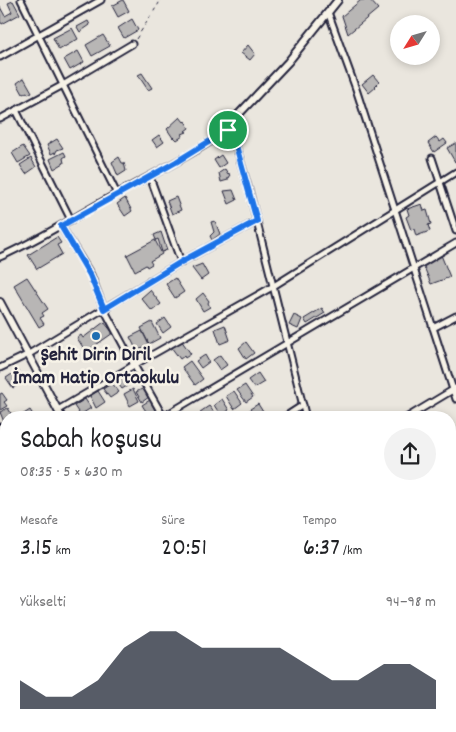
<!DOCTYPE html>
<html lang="tr">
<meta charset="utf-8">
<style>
body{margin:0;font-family:Dekko,sans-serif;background:#f2f2f2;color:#202124;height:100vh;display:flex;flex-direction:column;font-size:19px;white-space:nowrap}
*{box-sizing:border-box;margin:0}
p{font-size:16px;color:#757577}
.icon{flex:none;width:28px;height:28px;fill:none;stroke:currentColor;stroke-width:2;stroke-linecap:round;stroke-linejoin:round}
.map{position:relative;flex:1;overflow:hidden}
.panel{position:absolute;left:0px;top:411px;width:456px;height:321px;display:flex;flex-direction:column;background:#fff;border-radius:20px 20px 0 0;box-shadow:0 2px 8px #0003}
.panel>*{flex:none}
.needle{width:32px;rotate:233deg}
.controls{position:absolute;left:390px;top:15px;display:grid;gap:10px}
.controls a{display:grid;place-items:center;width:50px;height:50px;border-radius:50%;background:#fff;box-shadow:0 2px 8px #0003;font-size:25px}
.pin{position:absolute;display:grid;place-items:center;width:42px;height:42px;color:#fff;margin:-21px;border:2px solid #fff;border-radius:50%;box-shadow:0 1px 5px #0007}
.round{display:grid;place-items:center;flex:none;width:52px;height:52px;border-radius:26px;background:#f2f2f2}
.summary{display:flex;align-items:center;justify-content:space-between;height:85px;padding:0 20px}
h1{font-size:28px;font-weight:600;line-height:38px}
.figures{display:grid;grid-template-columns:repeat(3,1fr);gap:8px;height:85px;padding:5px 20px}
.figures div{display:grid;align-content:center}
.figures b{font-size:25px;font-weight:600}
.figures small{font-size:14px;font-weight:400}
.figures p{font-size:14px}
.chart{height:140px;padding:10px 20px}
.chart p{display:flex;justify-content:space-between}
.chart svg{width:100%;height:90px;margin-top:5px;fill:#111827;opacity:.7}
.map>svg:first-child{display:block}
.building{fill:#b8b6b5;stroke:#22223b}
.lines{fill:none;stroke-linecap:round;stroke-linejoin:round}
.service-casing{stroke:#22223b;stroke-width:6}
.minor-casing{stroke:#22223b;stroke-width:9}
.tertiary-casing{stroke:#22223b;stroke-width:10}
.secondary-casing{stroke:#22223b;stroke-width:11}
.path{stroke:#22223b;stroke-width:1;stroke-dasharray:4 4;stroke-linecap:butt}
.service{stroke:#f7f3e8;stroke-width:2.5}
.minor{stroke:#f7f3e8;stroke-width:5}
.tertiary{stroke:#f7f3e8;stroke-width:6}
.secondary{stroke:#f7f3e8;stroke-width:7}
.route-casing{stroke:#fff;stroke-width:10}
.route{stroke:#1a73e8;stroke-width:6}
.poi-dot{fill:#1f6fb2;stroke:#f7f3e8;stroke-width:2}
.labels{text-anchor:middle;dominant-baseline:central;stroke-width:5;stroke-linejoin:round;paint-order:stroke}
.poi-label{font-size:20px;font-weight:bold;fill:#22223b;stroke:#f7f3e8}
</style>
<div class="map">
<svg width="456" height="732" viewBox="0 0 456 732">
<rect width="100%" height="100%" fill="#eae6de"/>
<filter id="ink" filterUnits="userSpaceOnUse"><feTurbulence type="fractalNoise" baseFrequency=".02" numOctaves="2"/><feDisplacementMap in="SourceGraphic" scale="10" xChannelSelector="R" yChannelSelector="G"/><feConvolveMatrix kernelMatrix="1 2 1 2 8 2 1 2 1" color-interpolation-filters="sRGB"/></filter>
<g filter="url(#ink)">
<!-- building -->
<g class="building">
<path d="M123 0 129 11 118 17 112 6Z"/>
<path d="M361 0H370L378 9 348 34 342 16Z"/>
<path d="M13 1 20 14 2 24 0 21V7L5 16 12 12 8 3Z"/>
<path d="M132 19 138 30 124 38 118 28Z"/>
<path d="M88 21 90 25 80 32 77 27Z"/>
<path d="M72 28 78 39 59 50 53 38Z"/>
<path d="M103 35 110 46 92 56 86 45Z"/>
<path d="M248 45 255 54 250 60 241 53Z"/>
<path d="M78 51 84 62 70 70 64 59Z"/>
<path d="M142 73 152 88 148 90 138 75Z"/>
<path d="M373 75 379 82 375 86 376 87 369 93 362 84Z"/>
<path d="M24 78 32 92 28 94 27 92 23 94 17 83Z"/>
<path d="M180 117 184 122 185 121 189 128 185 131 187 132 182 134 183 136 177 140 174 137 173 138 167 129Z"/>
<path d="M159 135 164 142 157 147 152 140Z"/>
<path d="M436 137 440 142 444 139 447 143 434 152 428 143Z"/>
<path d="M57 139 63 148 57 150 55 154V152L51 154 47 145Z"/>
<path d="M456 143V162H455L447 148Z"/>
<path d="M23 146 30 156 18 163 12 153Z"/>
<path d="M64 152 66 156 63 158 64 163 54 169 50 159Z"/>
<path d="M221 155 226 163 219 168 214 160Z"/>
<path d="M119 157 122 163H124L126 171 118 176 112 162Z"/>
<path d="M31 158 36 167 26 174 20 165Z"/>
<path d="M225 169 228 174 229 173 230 177 228 178V180L221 182 219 173Z"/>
<path d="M233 190 237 200 229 204 224 191Z"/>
<path d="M176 197 181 210 172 214 167 201Z"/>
<path d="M125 198 132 211 125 216 117 204Z"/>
<path d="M422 204 424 211 427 210 431 224 428 225 430 231 416 236 414 229 411 230 406 217 409 215 407 209Z"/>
<path d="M215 221 220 234 212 240 210 236 214 232 211 222Z"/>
<path d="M161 232 167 250 162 252 158 239 156 240 154 235Z"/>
<path d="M57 237 61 243 57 245 62 254 37 269 28 255Z"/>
<path d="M155 240 162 254 150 261 152 264 147 267 146 265 135 271 127 255Z"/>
<path d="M441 255 450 277 431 284 422 262Z"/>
<path d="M202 264 208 275 201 280 192 268Z"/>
<path d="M27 277 48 309 42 313 44 316 40 318 44 324 39 327 14 285Z"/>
<path d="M175 278 184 292 175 298 166 284Z"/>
<path d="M150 290 161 304 152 311 141 298Z"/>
<path d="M203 293 209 301 208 303 210 307 203 311 196 299Z"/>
<path d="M322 308 325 313 307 324 304 319Z"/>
<path d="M294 315 302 319 298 329 289 325Z"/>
<path d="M165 318 171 327 163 333 157 324Z"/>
<path d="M104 322 113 333 86 352 77 338 81 335 83 338Z"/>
<path d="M152 322 160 338 149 344 141 328Z"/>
<path d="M225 325 230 340 220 344 215 329Z"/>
<path d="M142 331 149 345 137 351 130 337Z"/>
<path d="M181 340 191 354 185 358 184 356 180 359 171 347Z"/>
<path d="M246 342 254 353 246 359 239 348Z"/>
<path d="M205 355 209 362 201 368 196 361Z"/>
<path d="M220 355 227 365 220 370 213 360Z"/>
<path d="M190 361 203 379 195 385 182 367Z"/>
<path d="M18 370 22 377 18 379 21 383 13 388 6 378Z"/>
<path d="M258 373 264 382 254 388 248 380Z"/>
<path d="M124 374 130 384 122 389 115 380Z"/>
<path d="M112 383 119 392 110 398 103 389Z"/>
<path d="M245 385 253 397 246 402 237 390Z"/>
<path d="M144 388 149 397 142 402 136 392Z"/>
<path d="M133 389 139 401 130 406 124 394Z"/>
<path d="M98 391 105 402 96 408 90 396Z"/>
<path d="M234 391 242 403 234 409 226 396Z"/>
<path d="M2 393 7 400 4 402 7 406 0 410V394Z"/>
<path d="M85 399 91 408 80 415 74 406Z"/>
<path d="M222 399 229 410 221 416 214 405Z"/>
<path d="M150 400 157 411 149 416 142 405Z"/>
<path d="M258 404 265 415 260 418H255L250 409Z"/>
<path d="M209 406 217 416 216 418H205L200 412Z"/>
<path d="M8 408 13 417 6 418V421L4 422 0 412Z"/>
<path d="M30 410 35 418H19V417Z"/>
<path d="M3 497 6 502V511L0 516V499Z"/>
<path d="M6 539V552H3L0 540Z"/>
<path d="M456 618V638L453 639 450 619Z"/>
<path d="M450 635 452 642 456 641V656L450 657Z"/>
<path d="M456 690V707H453L451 691Z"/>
<rect x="80" y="726" width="23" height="6"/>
<path d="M192 726H211L214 732H195Z"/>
<path d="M331 726H343L342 732H331Z"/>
</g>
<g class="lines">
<defs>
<path id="service" d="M47 732V726"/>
<g id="minor">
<path d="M21 0 117 194"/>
<path d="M328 12 356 89 456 399"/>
<path d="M0 57 101 0"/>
<path d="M16 110 71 220"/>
<path d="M0 119 63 85 132 44"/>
<path d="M432 158 456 231"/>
<path d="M150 177 181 262"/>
<path d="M61 226 91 275 104 309 134 365 164 418"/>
<path d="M0 257C41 239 79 214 118 193 156 173 193 154 228 130L237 149 250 194 306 418"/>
<path d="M433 328 456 316"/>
<path d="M0 368 29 354 181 262 257 221"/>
<path d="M58 410 134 365 272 287 456 172"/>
<path d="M161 418 456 243"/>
<path d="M283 418 303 405"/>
<path d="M406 418 456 388"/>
<path d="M0 427 6 439"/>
<path d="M450 517 456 516"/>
<path d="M0 556H6"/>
<path d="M450 578 456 577"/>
<path d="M0 647 6 646"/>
<path d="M0 669 6 691"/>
<path d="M450 724H456"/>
<path d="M164 726 167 732"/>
<path d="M247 726 249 732"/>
<path d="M284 726V732"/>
<path d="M329 726V732"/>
<path d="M391 726 392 732"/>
<path d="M419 726V732"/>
<path d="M146 732 158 726"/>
<path d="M366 732V726"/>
</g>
<g id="tertiary">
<path d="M228 130 238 115 288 62 338 0"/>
<path d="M0 302 62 418"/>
<path d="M0 610H6"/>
</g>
<g id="secondary">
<path d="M450 673 456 672"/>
<path d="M450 682 456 681"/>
<path d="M0 706 6 705"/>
<path d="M0 716 6 715"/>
</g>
</defs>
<!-- service casing -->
<use href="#service" class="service-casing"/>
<!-- minor casing -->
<use href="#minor" class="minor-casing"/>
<!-- tertiary casing -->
<use href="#tertiary" class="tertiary-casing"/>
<!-- secondary casing -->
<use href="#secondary" class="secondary-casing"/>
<!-- path -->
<path class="path" d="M136 39 161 0"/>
<!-- service -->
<use href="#service" class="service"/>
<!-- minor -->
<use href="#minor" class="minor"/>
<!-- tertiary -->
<use href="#tertiary" class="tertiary"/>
<!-- secondary -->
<use href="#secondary" class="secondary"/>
</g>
</g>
<g class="lines" filter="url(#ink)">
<defs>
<path id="route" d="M228 130 237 149 257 221 181 262 104 309 90 275 61 226 176 162Z"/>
</defs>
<!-- route casing -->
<use href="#route" class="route-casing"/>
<!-- route -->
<use href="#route" class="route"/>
</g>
<!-- markers -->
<circle class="poi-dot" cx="96" cy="336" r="5"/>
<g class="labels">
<!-- poi labels -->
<g class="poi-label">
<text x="96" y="356">Şehit Dirin Diril<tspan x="96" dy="23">İmam Hatip Ortaokulu</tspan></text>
</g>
</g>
</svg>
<div class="controls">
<a><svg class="needle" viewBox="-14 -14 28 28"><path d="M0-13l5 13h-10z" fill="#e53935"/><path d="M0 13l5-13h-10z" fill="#757577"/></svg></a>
</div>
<div class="pin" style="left:228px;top:130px;background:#1e9e55"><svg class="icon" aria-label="arrive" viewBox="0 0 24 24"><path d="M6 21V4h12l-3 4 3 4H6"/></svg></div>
<section class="panel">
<div class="summary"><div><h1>Sabah koşusu</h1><p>08:35 · 5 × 630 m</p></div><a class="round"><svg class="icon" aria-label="share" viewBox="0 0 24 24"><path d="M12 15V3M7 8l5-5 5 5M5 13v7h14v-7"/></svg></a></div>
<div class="figures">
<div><p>Mesafe</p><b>3.15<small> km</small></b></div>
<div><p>Süre</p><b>20:51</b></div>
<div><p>Tempo</p><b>6:37<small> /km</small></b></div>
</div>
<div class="chart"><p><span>Yükselti</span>94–98 m</p>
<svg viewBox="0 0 160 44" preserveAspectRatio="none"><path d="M0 44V30L10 38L20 38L30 30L40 14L50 6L60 6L70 14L80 14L90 14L100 14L110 22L120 30L130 30L140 22L150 22L160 30V44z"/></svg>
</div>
</section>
</div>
